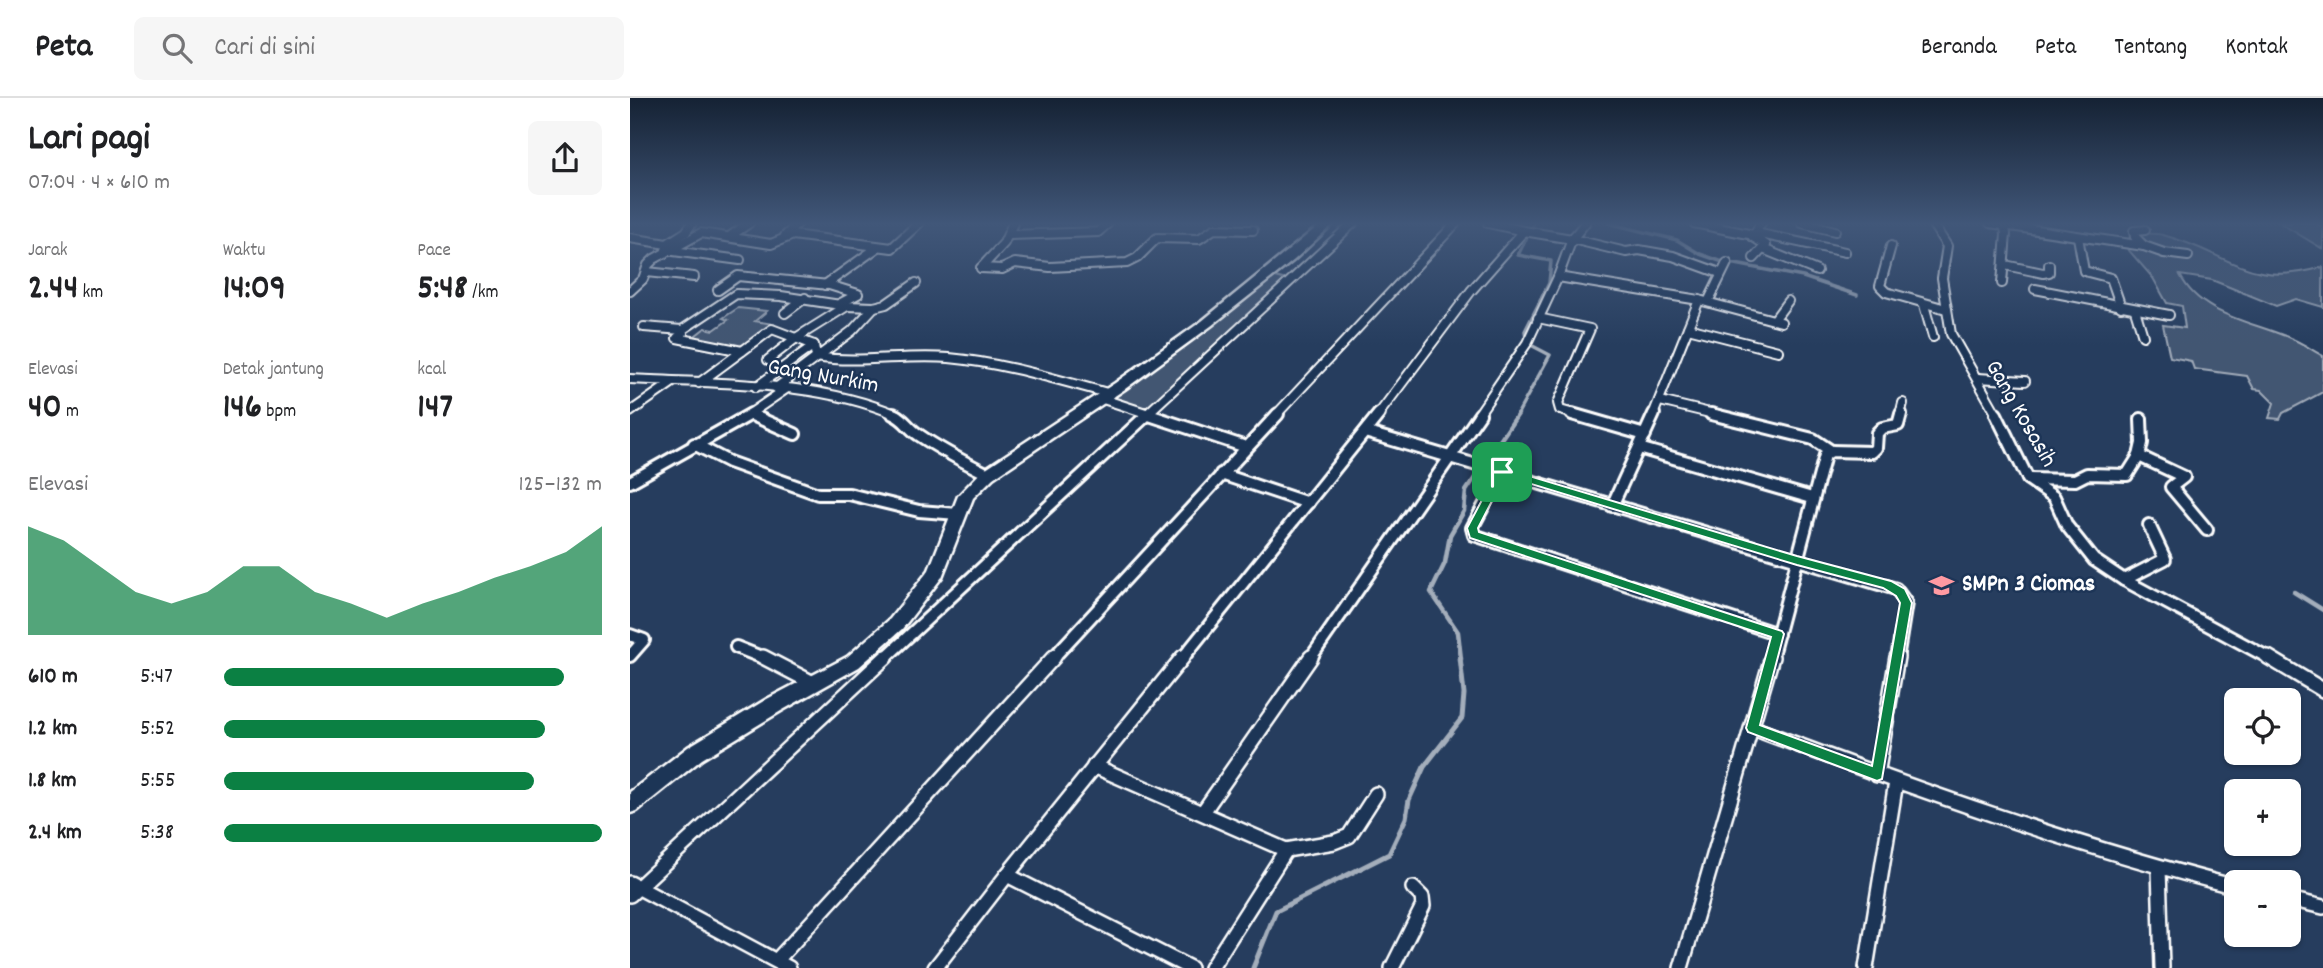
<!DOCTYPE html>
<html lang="id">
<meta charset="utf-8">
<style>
body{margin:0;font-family:Dekko,sans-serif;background:#f6f6f6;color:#202124;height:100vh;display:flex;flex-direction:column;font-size:26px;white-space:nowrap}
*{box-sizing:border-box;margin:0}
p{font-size:23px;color:#757577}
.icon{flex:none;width:38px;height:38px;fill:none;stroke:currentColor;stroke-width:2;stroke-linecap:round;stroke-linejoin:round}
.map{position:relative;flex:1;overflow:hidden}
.drawer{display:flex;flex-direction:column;background:#fff;width:630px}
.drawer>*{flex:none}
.fabs{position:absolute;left:1594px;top:590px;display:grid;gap:14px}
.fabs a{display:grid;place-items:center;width:77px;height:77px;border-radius:10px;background:#fff;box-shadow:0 2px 5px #0004;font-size:35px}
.pin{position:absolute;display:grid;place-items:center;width:60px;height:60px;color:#fff;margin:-30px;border-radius:14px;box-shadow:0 4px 10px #0006}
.round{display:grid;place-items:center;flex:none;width:74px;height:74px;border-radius:10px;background:#f6f6f6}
.headline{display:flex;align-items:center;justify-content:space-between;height:119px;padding:0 28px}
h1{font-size:38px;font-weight:700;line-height:52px}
.stats{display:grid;grid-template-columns:repeat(3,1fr);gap:10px;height:119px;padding:7px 28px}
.stats div{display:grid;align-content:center}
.stats b{font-size:35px;font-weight:700}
.stats small{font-size:19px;font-weight:400}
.stats p{font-size:19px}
.chart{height:196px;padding:14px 28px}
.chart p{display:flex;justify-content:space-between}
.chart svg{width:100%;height:126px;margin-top:7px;fill:#0b8043;opacity:.7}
ul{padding:0 28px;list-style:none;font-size:23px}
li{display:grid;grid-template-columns:112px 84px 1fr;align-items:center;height:52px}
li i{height:18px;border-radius:9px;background:#0b8043}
header{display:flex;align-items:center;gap:42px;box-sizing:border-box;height:98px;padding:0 35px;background:#fff;border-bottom:2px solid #e0e0e0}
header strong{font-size:33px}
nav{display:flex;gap:38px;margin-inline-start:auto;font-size:24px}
.search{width:490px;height:63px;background:#f6f6f6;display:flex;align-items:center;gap:18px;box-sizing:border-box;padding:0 24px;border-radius:10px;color:#757577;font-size:26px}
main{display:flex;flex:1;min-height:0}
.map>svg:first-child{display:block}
.green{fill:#425672;stroke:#a0aab8;stroke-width:2}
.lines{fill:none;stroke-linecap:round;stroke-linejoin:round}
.stream-far2{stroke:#a4aebb;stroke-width:3.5}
.stream-far1{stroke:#a4aebb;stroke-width:4.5}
.stream{stroke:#a4aebb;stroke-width:5}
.street-far2-casing{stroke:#fff;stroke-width:12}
.street-far1-casing{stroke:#fff;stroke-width:16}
.street-casing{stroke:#fff;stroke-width:18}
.secondary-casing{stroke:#fff;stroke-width:5}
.street-far2{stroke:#1d3557;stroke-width:8}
.street-far1{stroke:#1d3557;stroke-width:10}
.street{stroke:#1d3557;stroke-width:13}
.secondary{fill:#1d3557;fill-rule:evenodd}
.route{fill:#0b8043;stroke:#fff;stroke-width:2;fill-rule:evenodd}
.labels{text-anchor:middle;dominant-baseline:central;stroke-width:5;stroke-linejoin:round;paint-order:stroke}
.street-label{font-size:24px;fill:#fff;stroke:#1d3557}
.poi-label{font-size:24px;font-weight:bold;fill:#fff;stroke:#1d3557;text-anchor:start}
</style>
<header>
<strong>Peta</strong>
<div class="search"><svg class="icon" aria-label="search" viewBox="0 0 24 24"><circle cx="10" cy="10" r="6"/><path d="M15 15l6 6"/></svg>Cari di sini</div>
<nav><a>Beranda</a><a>Peta</a><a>Tentang</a><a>Kontak</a></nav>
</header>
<main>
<section class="drawer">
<div class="headline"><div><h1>Lari pagi</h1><p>07:04 · 4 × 610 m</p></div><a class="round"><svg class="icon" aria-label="share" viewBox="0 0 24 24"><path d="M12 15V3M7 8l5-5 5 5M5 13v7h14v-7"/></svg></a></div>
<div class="stats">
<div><p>Jarak</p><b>2.44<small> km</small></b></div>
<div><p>Waktu</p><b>14:09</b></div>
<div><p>Pace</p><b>5:48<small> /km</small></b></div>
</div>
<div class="stats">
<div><p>Elevasi</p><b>40<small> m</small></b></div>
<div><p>Detak jantung</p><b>146<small> bpm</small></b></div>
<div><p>kcal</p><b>147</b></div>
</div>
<div class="chart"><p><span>Elevasi</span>125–132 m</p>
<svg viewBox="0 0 160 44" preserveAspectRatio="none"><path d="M0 44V6L10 11L20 20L30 29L40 33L50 29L60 20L70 20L80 29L90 33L100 38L110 33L120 29L130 24L140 20L150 15L160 6V44z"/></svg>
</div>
<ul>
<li><b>610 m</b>5:47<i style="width:90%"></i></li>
<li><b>1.2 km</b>5:52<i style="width:85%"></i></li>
<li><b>1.8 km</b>5:55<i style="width:82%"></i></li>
<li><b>2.4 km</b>5:38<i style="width:100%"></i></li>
</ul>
</section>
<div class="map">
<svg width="1693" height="870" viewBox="0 0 1693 870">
<rect width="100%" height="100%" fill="#263d5e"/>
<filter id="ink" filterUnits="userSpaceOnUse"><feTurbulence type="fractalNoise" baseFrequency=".0143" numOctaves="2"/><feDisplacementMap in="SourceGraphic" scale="14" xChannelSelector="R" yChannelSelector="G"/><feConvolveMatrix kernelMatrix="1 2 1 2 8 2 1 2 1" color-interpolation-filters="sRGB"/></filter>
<g filter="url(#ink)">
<!-- green -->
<g class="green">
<path d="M1650 125H1685L1693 129V151Z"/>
<path d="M1501 136C1511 136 1523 134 1533 137 1598 154 1618 191 1693 169V209L1666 201 1646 208 1582 182 1550 177C1571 218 1621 223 1660 240 1671 244 1682 252 1693 258V294L1653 315 1650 321 1639 320 1644 305 1631 292 1624 291 1617 278 1564 271 1561 263 1540 259 1533 227 1555 230 1552 208 1537 205 1523 180 1496 149Z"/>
<path d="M642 178 660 183 517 312 478 299Z"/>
<path d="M108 210 137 213 125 223 143 226 108 253 57 244 75 230 84 232 98 222 93 220Z"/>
</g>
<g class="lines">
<!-- stream-far2 -->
<g class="stream-far2">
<path d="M978 125 1047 142 1070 156 1090 163 1173 179 1227 197"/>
<path d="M887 317 920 257 897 245 895 233 919 185 921 163 888 157 904 125"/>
</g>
<!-- stream-far1 -->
<g class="stream-far1">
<path d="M1664 494 1693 512"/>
<path d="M831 561 828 534 801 494 815 465 820 437 834 413 836 393 888 316"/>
</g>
<!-- stream -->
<path class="stream" d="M623 870 646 813 759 756 776 720 779 702 794 669 832 620 834 596 830 559"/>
<defs>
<g id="street-far2">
<path d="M858 125 894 133"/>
<path d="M955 125 942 141 996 154 1009 152 1043 158 1090 175"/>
<path d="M1064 125 1124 137"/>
<path d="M1172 125 1205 133"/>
<path d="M1302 125 1317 148 1312 180 1321 236 1367 317"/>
<path d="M1360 125 1514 148 1505 139 1504 133 1515 132"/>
<path d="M1126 135 1215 154"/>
<path d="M379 137 468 134 478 125"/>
<path d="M155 138 168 125"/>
<path d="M99 139 119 125"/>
<path d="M1448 139 1454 173 1481 180 1491 209"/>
<path d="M0 140 37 146 56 134 62 125"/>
<path d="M1261 148 1250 188 1256 194 1316 211"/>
<path d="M1514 148 1534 155 1558 158"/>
<path d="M1133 151 1187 173"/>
<path d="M36 152 110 162"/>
<path d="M1124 160 1136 147 1123 139 1131 125"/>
<path d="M1375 167 1413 175 1419 174V167"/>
<path d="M351 170 372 171 385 165 420 169 497 165 507 160 527 140 569 141 584 131 623 132"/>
<path d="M351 170 374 145 383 125"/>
<path d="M17 174 64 179"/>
<path d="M928 179 1069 202 1151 224"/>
<path d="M1372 185 1376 136 1374 125"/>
<path d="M195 187 248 149"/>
<path d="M1405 191 1539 217"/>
<path d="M88 192 108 178 199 187 228 196 209 206"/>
<path d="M0 193 13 181 18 167 24 161 71 135 141 146 163 137 262 150 289 125"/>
<path d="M1078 204 1097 165"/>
<path d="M1294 207 1303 239"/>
<path d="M1505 212 1513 238"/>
<path d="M155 215 175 200"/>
<path d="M908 220 960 231 928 305 930 312 948 317"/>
<path d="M1144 222 1158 203"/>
<path d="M14 229 52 232"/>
<path d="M1058 230 1148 253"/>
<path d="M112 253 47 240 53 235 52 232 106 196 151 198 217 208 244 209 256 206 286 185"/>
<path d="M186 259C230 266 275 256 319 260 374 265 428 282 481 296"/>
<path d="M138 262 166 240 217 208"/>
<path d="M1348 280 1395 283"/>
<path d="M0 281C87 286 186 282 267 317"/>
<path d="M69 285 142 231 184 247 186 259"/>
<path d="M126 289 184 247"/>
<path d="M146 290 222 233 244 209"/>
<path d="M473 301 522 317"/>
<path d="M1030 303 1088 317"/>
<path d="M0 314 43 284"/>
<path d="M118 317 156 291"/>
<path d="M516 317 723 125"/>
<path d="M646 317 826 125"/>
<path d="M748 317 841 193 894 133 942 141 928 179 897 245 848 317"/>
<path d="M1023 317 1069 202"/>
<path d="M1270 317 1273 305"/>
</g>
<g id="street-far1">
<path d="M263 316C275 321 278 330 289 337 311 352 334 364 358 376"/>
<path d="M516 316 616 349"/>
<path d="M942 316 1015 337"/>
<path d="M1081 316 1183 341 1201 353"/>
<path d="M1366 316 1398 381 1424 399 1437 428 1464 462 1494 482 1641 561"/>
<path d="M122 317 165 336"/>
<path d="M735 334 1266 491 1276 505 1267 561"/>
<path d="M64 346 99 364 188 396H219L289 413 328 416"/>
<path d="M1009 350 1182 400"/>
<path d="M1509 358 1512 345 1511 321"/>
<path d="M872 374 842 430 844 437 1148 536"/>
<path d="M591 376 678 405"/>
<path d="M1398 381 1445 382 1457 376 1497 377 1509 358 1554 379 1541 389 1577 432"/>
<path d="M0 384 121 316"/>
<path d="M982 408 1024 316"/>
<path d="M1494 482 1535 461 1519 427"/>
<path d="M0 537 14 542 0 558"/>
<path d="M106 549 136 561"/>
<path d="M254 561 518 316"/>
<path d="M422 561 648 316"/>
<path d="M552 561 749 316"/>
<path d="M680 561 850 316"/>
<path d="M1141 561 1195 357 1201 353 1242 354 1246 350 1247 335 1252 330 1268 327 1271 316"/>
</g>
<g id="street">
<path d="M133 559 183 585"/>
<path d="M1638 559 1693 592"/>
<path d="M1123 630C1282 690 1441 747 1606 789"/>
<path d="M464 668 656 752 581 870"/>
<path d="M1247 677 1267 559"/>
<path d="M573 714 681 559"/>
<path d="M656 752 704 744 719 738 746 696"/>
<path d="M1529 770 1532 870"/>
<path d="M377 777 553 559"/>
<path d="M0 785 159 870"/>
<path d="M0 797 256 559"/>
<path d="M1659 801 1693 809"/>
<path d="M147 862 424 559"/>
<path d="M305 870 377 777 560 870"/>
<path d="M762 870 793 808 792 799 783 790"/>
<path d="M1051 870 1142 559"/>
<path d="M1236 870 1266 684"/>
</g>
<path id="secondary" d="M692 125H704L664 162 581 228 495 291 363 380 343 400 312 479 272 531 229 569 151 613 72 661 7 713 0 715V694L58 649 137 601 217 559 260 521 299 472 328 398 353 372 485 285 572 223Z"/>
</defs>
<!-- street-far2 casing -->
<use href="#street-far2" class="street-far2-casing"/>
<!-- street-far1 casing -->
<use href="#street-far1" class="street-far1-casing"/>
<!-- street casing -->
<use href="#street" class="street-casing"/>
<!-- secondary casing -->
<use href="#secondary" class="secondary-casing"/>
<!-- street-far2 -->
<use href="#street-far2" class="street-far2"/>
<!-- street-far1 -->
<use href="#street-far1" class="street-far1"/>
<!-- street -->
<use href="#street" class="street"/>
<!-- secondary -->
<use href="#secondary" class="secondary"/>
</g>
</g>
<!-- sky -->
<linearGradient id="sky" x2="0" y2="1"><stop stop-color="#152234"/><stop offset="0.51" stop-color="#415779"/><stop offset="1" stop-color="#415779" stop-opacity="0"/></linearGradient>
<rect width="1693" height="247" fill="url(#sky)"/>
<!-- route -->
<path class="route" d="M872 370 1167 458 1261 483 1275 491 1282 505 1252 681 1247 683 1118 634 1116 630 1141 539 840 440 837 430 867 374ZM875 378 1167 467 1253 490 1266 498 1270 505 1242 668 1130 627 1154 536 1152 533 849 434 848 430Z"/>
<!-- icons -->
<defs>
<symbol id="school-bare" viewBox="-9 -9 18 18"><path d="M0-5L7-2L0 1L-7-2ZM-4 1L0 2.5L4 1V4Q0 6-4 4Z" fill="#ff9aa2" stroke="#1d3557" stroke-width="2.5" paint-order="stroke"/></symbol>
</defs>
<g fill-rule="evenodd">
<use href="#school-bare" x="1294" y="470" width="35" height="35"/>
</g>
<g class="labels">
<!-- street labels -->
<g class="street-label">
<text transform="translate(193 279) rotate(10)">Gang Nurkim</text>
<text transform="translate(1390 316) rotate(60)">Gang Kosasih</text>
</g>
<!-- poi labels -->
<g class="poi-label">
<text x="1332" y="487">SMPn 3 Ciomas</text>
</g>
</g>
</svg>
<div class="fabs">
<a><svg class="icon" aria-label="locate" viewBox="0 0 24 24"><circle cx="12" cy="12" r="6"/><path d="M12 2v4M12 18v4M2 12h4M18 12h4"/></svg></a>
<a>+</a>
<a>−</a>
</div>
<div class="pin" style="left:872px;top:374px;background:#1e9e55"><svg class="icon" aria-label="arrive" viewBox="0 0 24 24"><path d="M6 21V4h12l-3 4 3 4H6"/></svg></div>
</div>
</main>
